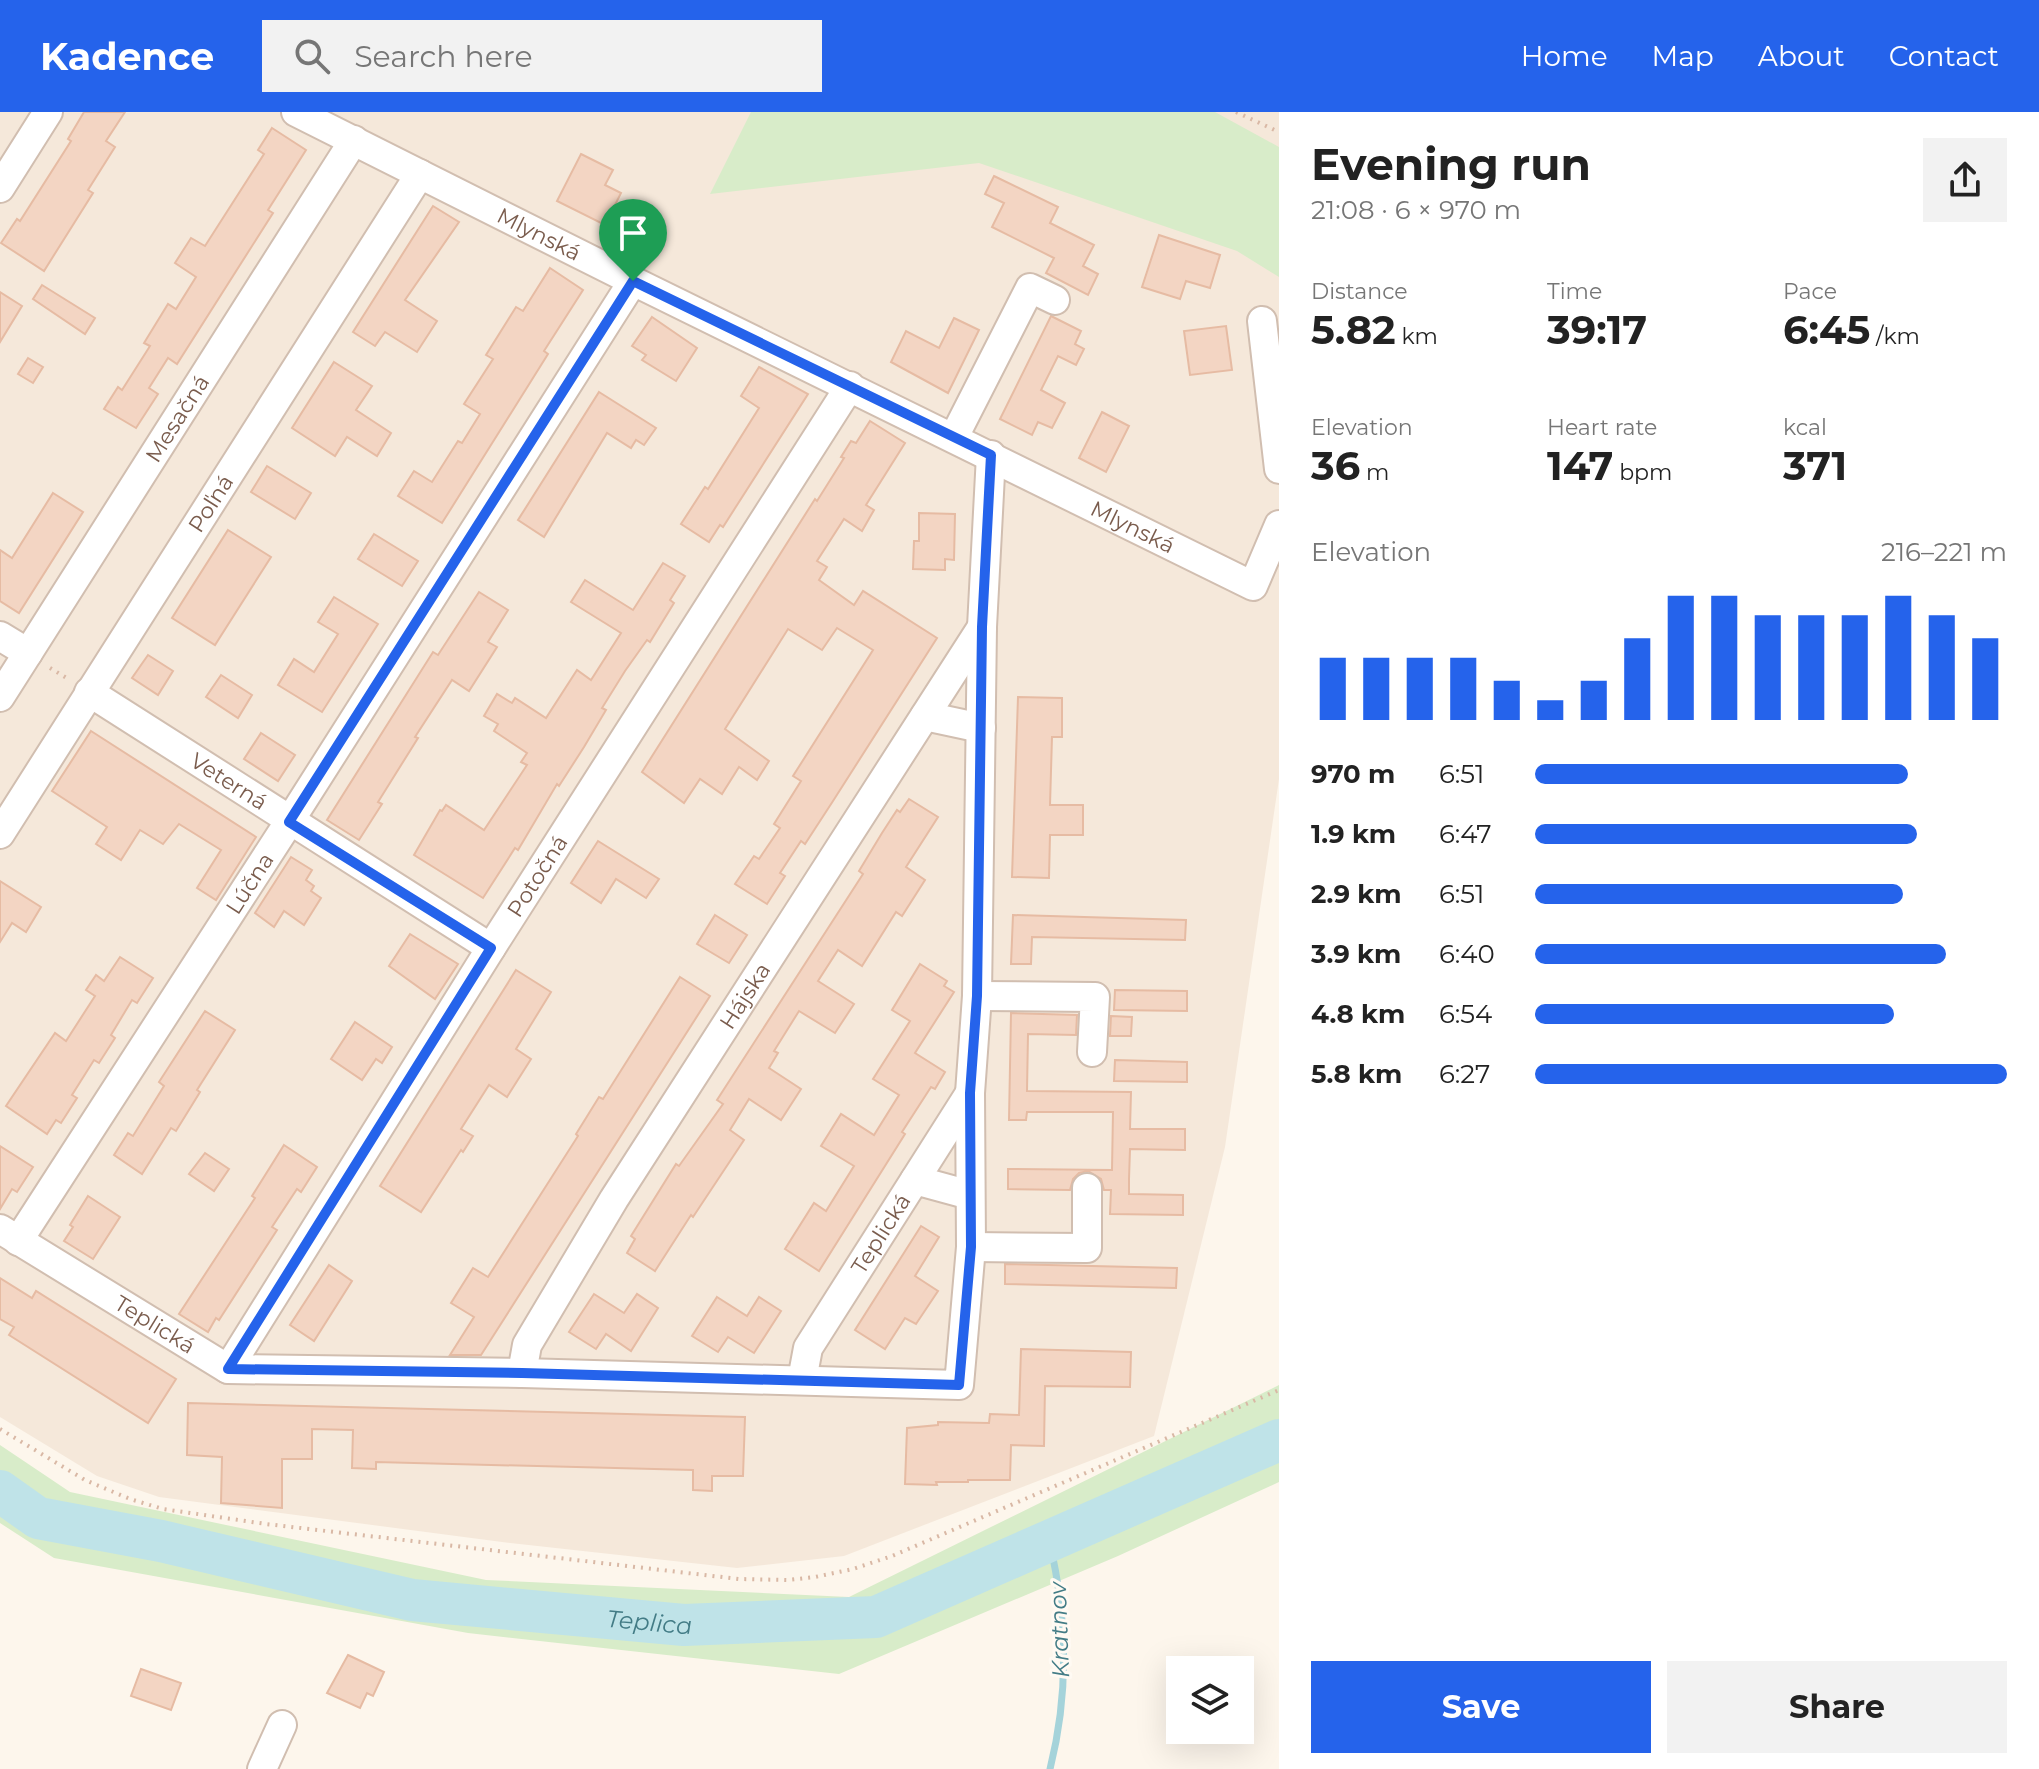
<!DOCTYPE html>
<meta charset="utf-8">
<style>
body{margin:0;font-family:Montserrat,sans-serif;background:#f2f2f2;color:#222;height:100vh;display:flex;flex-direction:column;font-size:30px;white-space:nowrap}
*{box-sizing:border-box;margin:0}
p{font-size:26px;color:#767676}
.icon{flex:none;width:44px;height:44px;fill:none;stroke:currentColor;stroke-width:2;stroke-linecap:round;stroke-linejoin:round}
.map{position:relative;flex:1;overflow:hidden}
.side{display:flex;flex-direction:column;background:#fff;width:760px}
.side>*{flex:none}
.fabs{position:absolute;left:1166px;top:1544px;display:grid;gap:16px}
.fabs a{display:grid;place-items:center;width:88px;height:88px;border-radius:0px;background:#fff;box-shadow:0 8px 32px #0002;font-size:40px}
.pin{position:absolute;display:grid;place-items:center;width:68px;height:68px;color:#fff;margin:-82px -34px;border-radius:50% 50% 50% 0;rotate:-45deg;box-shadow:0 0 8px #0007}
.pin .icon{rotate:45deg}
.round{display:grid;place-items:center;flex:none;width:84px;height:84px;border-radius:0px;background:#f2f2f2}
.overview{display:flex;align-items:center;justify-content:space-between;height:136px;padding:0 32px}
h1{font-size:44px;font-weight:700;line-height:60px}
.metrics{display:grid;grid-template-columns:repeat(3,1fr);gap:12px;height:136px;padding:8px 32px}
.metrics div{display:grid;align-content:center}
.metrics b{font-size:40px;font-weight:700}
.metrics small{font-size:22px;font-weight:400}
.metrics p{font-size:22px}
.chart{height:224px;padding:16px 32px}
.chart p{display:flex;justify-content:space-between}
.chart svg{width:100%;height:144px;margin-top:8px;stroke:#2563eb;stroke-width:6}
.cta{display:flex;gap:16px;margin-top:auto;padding:16px 32px}
.cta a{flex:1;height:92px;border-radius:0px;background:#2563eb;color:#fff;font-size:32px;font-weight:700;line-height:92px;text-align:center}
.cta a+a{background:#f2f2f2;color:#222}
ul{padding:0 32px;list-style:none;font-size:26px}
li{display:grid;grid-template-columns:128px 96px 1fr;align-items:center;height:60px}
li i{height:20px;border-radius:10px;background:#2563eb}
header{display:flex;align-items:center;gap:48px;box-sizing:border-box;height:112px;padding:0 40px;background:#2563eb;color:#fff}
header strong{font-size:38px}
nav{display:flex;gap:44px;margin-inline-start:auto;font-size:28px}
.search{width:560px;height:72px;background:#f2f2f2;display:flex;align-items:center;gap:20px;box-sizing:border-box;padding:0 28px;border-radius:0px;color:#767676;font-size:30px}
main{display:flex;flex:1;min-height:0}
.map>svg:first-child{display:block}
.residential{fill:#f5e8da}
.green{fill:#d8ecc9}
.lines{fill:none;stroke-linecap:round;stroke-linejoin:round}
.stream{stroke:#a5d3da;stroke-width:7}
.river{stroke:#bfe3e8;stroke-width:42}
.building{fill:#f3d5c3;stroke:#e6bba3;stroke-width:2}
.minor-casing{stroke:#d1beb0;stroke-width:32}
.path{stroke:#d9b8a5;stroke-width:4;stroke-dasharray:2 6;stroke-linecap:butt}
.minor{stroke:#fff;stroke-width:28}
.route-casing{stroke:#fff;stroke-width:16}
.route{stroke:#2563eb;stroke-width:10}
.labels{text-anchor:middle;dominant-baseline:central;stroke-width:6;stroke-linejoin:round;paint-order:stroke}
.street-label{font-size:22px;fill:#7a5c4d;stroke:#fffaf3}
.water-label{font-size:24px;font-style:italic;fill:#437c86;stroke:#fffaf3}
</style>
<header>
<strong>Kadence</strong>
<div class="search"><svg class="icon" aria-label="search" viewBox="0 0 24 24"><circle cx="10" cy="10" r="6"/><path d="M15 15l6 6"/></svg>Search here</div>
<nav><a>Home</a><a>Map</a><a>About</a><a>Contact</a></nav>
</header>
<main>
<div class="map">
<svg width="1279" height="1657" viewBox="0 0 1279 1657">
<rect width="100%" height="100%" fill="#fdf6ec"/>
<!-- residential -->
<path class="residential" d="M0 0H1279V667L1225 1035 1154 1324 844 1444 737 1456 502 1430 159 1385 97 1364 0 1305Z"/>
<!-- green -->
<g class="green">
<path d="M751 0H1215L1279 35V165L1237 139 979 51 710 82Z"/>
<path d="M1279 1273V1370L1118 1444 839 1562 468 1521 54 1446 0 1411V1333L70 1380 486 1468 849 1485Z"/>
</g>
<g class="lines">
<!-- stream -->
<path class="stream" d="M1049 1428C1067 1503 1069 1582 1050 1657"/>
<!-- river -->
<path class="river" id="s1" d="M0 1379 38 1406 161 1429 412 1488 684 1513 876 1505 1279 1328"/>
</g>
<!-- building -->
<g class="building">
<path d="M84 0H125L106 29 115 35 88 78 93 81 44 159 1 131 17 107 20 109 71 29 68 27Z"/>
<path d="M272 16 306 38 268 98 273 101 177 252 168 246 149 276 158 282 136 316 104 297 118 275 122 278 150 234 144 231 168 192 176 197 196 165 175 151 191 126 205 134 264 42 258 38Z"/>
<path d="M581 42 613 58 605 73 621 81 605 113 557 89Z"/>
<path d="M994 64 1058 95 1050 111 1094 133 1083 154 1098 162 1088 183 1046 161 1054 146 992 115 1004 91 985 82Z"/>
<path d="M433 94 459 110 405 188 437 209 417 240 385 220 375 234 353 220Z"/>
<path d="M1159 123 1220 143 1210 176 1186 169 1180 187 1142 175Z"/>
<path d="M550 156 583 178 544 239 548 242 442 411 398 384 414 359 432 370 458 329 462 331 480 302 464 292 493 247 486 243 516 195 523 199Z"/>
<path d="M42 173 95 206 85 222 33 187Z"/>
<path d="M0 180 22 194 0 230Z"/>
<path d="M1051 204 1081 219 1075 232 1084 237 1076 253 1058 244 1041 278 1065 291 1052 316 1038 310 1032 323 1000 307Z"/>
<path d="M652 205 697 236 676 269 642 248 646 243 632 234Z"/>
<path d="M954 206 979 218 948 281 891 250 906 219 939 236Z"/>
<path d="M1226 214 1232 258 1190 263 1184 219Z"/>
<path d="M28 246 43 255 33 271 18 262Z"/>
<path d="M334 250 372 274 356 298 391 321 377 344 347 325 335 344 292 316Z"/>
<path d="M759 255 808 282 723 415 720 413 709 430 681 412 705 375 708 377 759 296 741 284Z"/>
<path d="M599 280 656 316 644 333 636 328 631 336 607 321 544 425 518 408Z"/>
<path d="M1102 300 1129 314 1106 360 1079 346Z"/>
<path d="M870 309 905 331 866 393 874 398 862 419 844 407 817 449 827 455 819 468 854 493 863 479 937 526 833 689 805 732 801 729 780 761 785 764 767 792 735 772 754 744 759 747 780 716 774 712 801 669 793 664 873 538 837 516 822 538 788 517 725 617 769 649 757 668 739 655 722 682 700 667 684 691 642 660 815 387 817 389 844 346 841 345 851 329 856 331Z"/>
<path d="M267 354 311 381 295 407 251 380Z"/>
<path d="M53 381 83 400 19 501 0 489V438L12 446Z"/>
<path d="M919 401 955 402 954 448 945 447V458L913 457 914 429H919Z"/>
<path d="M228 418 271 445 215 533 172 506Z"/>
<path d="M374 422 418 449 402 474 358 447Z"/>
<path d="M663 451 685 464 670 488 674 491 650 530 647 528 625 559 602 596 606 598 584 635 559 674 557 672 518 738 515 736 483 786 414 743 440 698 442 699 446 693 484 718 527 653 521 650 527 641 494 619 498 612 484 604 497 582 512 591 515 586 546 606 577 558 591 568 621 521 571 490 585 468 633 498Z"/>
<path d="M479 480 508 498 488 530 497 535 469 579 452 568 415 625 418 626 378 690 382 692 359 728 327 708 433 540 438 543Z"/>
<path d="M334 485 378 512 322 600 278 573 294 547 314 560 338 522 318 510Z"/>
<path d="M148 543 173 559 158 583 132 566Z"/>
<path d="M221 563 252 583 238 606 206 585Z"/>
<path d="M1018 585 1062 586V625H1052L1050 693H1083V723H1050L1049 766 1012 765Z"/>
<path d="M91 619 256 725 216 788 197 776 221 738 179 712 163 732 140 718 121 748 96 732 107 715 52 679Z"/>
<path d="M261 621 295 643 278 669 244 647Z"/>
<path d="M909 687 938 705 906 755 925 768 902 804 896 800 862 854 838 838 818 869 854 892 835 921 799 899 774 939 778 941 769 956 801 977 781 1008 749 987 730 1018 744 1028 693 1105 691 1103 655 1159 627 1141 635 1127 631 1124 676 1052 679 1054 723 992 717 988 863 762 859 759 882 721 897 698 900 700Z"/>
<path d="M598 729 659 767 646 786 616 767 601 791 571 771Z"/>
<path d="M291 745 312 758 306 768 314 774 311 779 321 786 304 813 284 799 274 815 255 801Z"/>
<path d="M0 769 41 795 26 820 12 811 0 830Z"/>
<path d="M715 803 747 823 729 851 697 832Z"/>
<path d="M1013 803 1186 808 1185 828 1032 825 1031 852H1011Z"/>
<path d="M410 822 458 852 435 887 389 854Z"/>
<path d="M120 845 153 866 137 891 132 888 111 923 115 926 99 951 94 948 72 983 77 986 61 1011 56 1008 47 1022 6 994 55 921 66 929 95 884 86 878 96 863 104 869Z"/>
<path d="M920 852 947 869 944 874 954 880 915 941 945 960 935 977 931 975 902 1020 905 1022 819 1159 785 1137 814 1091 826 1099 854 1054 821 1034 841 1002 874 1023 899 983 873 967 910 909 892 898Z"/>
<path d="M516 858 551 880 516 937 531 947 507 985 489 973 461 1017 473 1024 463 1040 461 1038 421 1100 380 1074Z"/>
<path d="M680 865 710 884 481 1243H450L474 1205 451 1191 473 1156 488 1165 578 1024 576 1022 586 1006 599 985 603 987Z"/>
<path d="M1115 878 1187 879V899L1114 898Z"/>
<path d="M205 899 235 918 197 978 200 980 176 1019 171 1016 142 1062 114 1043 128 1021 133 1024 164 974 159 970Z"/>
<path d="M1011 901 1077 903 1076 923 1028 922 1027 979 1131 980 1130 1017H1185V1038L1130 1037 1129 1067V1082L1183 1083V1103L1110 1102 1111 1078H1104L1101 1067 1088 1059 1079 1061 1073 1067 1070 1078 1008 1077V1057L1112 1058 1113 1000H1027L1026 1008H1009Z"/>
<path d="M1111 904 1132 905 1131 924H1110Z"/>
<path d="M355 910 392 935 382 951 376 947 362 968 331 947Z"/>
<path d="M1115 948 1187 950V970L1114 969Z"/>
<path d="M284 1033 317 1055 301 1080 297 1077 272 1115 277 1118 219 1208 216 1206 208 1220 179 1202 255 1086 252 1084Z"/>
<path d="M0 1034 33 1055 17 1080 12 1077 0 1097Z"/>
<path d="M205 1041 229 1057 214 1079 189 1062Z"/>
<path d="M88 1084 120 1105 93 1147 64 1129 73 1115 70 1113Z"/>
<path d="M921 1114 939 1125 915 1164 938 1179 916 1212 905 1206 885 1237 855 1218Z"/>
<path d="M1005 1152 1177 1156 1176 1176 1005 1172Z"/>
<path d="M329 1153 352 1169 314 1229 290 1213Z"/>
<path d="M0 1166 32 1186 36 1179 176 1267 148 1311 9 1223 14 1215 0 1207Z"/>
<path d="M594 1182 624 1201 637 1182 658 1196 631 1239 606 1222 596 1237 569 1220Z"/>
<path d="M717 1185 747 1204 759 1185 781 1199 754 1241 728 1225 718 1240 692 1224Z"/>
<path d="M1021 1237 1131 1240 1130 1275 1045 1274 1044 1334 1011 1333 1010 1368H968V1370H936L937 1373 905 1372 907 1316 938 1313V1310L989 1311 990 1302 1019 1303Z"/>
<path d="M188 1291 745 1305 743 1364H712V1379L693 1378V1358L376 1350V1357L352 1356 353 1318 312 1317V1347H282V1396L221 1391 222 1345 187 1343Z"/>
<path d="M348 1543 384 1560 373 1584 367 1581 360 1596 327 1581Z"/>
<path d="M141 1557 181 1571 171 1598 131 1584Z"/>
</g>
<g class="lines">
<defs>
<g id="minor">
<path id="s2" d="M296 0 633 169 1253 474 1279 413"/>
<path d="M0 76 48 0"/>
<path d="M1262 209 1279 357"/>
<path d="M954 325 1030 176 1055 188"/>
<path d="M0 524 28 541"/>
<path id="s3" d="M89 580 491 836"/>
<path id="s4" d="M0 585 354 28"/>
<path d="M925 604 981 616"/>
<path id="s5" d="M0 722 420 62"/>
<path d="M977 884 1095 885 1092 940"/>
<path d="M915 1068 970 1083"/>
<path id="s6" d="M0 1117 228 1257 522 1261 959 1273 971 1135 970 981 977 884 982 515 991 343"/>
<path id="s7" d="M18 1129 289 710 633 169"/>
<path d="M971 1135 1087 1136V1076"/>
<path id="s8" d="M228 1257 491 836 850 274"/>
<path id="s9" d="M522 1261 527 1233 614 1087 982 515"/>
<path id="s10" d="M802 1268 808 1236 970 981"/>
<path d="M262 1657 282 1613"/>
</g>
</defs>
<!-- minor casing -->
<use href="#minor" class="minor-casing"/>
<!-- path -->
<g class="path">
<path d="M1236 0 1279 20"/>
<path d="M50 556 70 568"/>
<path d="M0 1317 85 1368 130 1387 163 1397 266 1412 739 1467 788 1468 815 1465 853 1457 892 1444 1279 1278"/>
</g>
<!-- minor -->
<use href="#minor" class="minor"/>
</g>
<g class="lines">
<defs>
<path id="route" d="M633 169 991 343 982 515 977 884 970 981 971 1135 959 1273 522 1261 228 1257 491 836 289 710Z"/>
</defs>
<!-- route casing -->
<use href="#route" class="route-casing"/>
<!-- route -->
<use href="#route" class="route"/>
</g>
<g class="labels">
<!-- street labels -->
<g class="street-label">
<text stroke="none"><textPath href="#s2" startOffset="272">Mlynská</textPath></text>
<text stroke="none"><textPath href="#s4" startOffset="330">Mesačná</textPath></text>
<text stroke="none"><textPath href="#s5" startOffset="392">Poľná</textPath></text>
<text stroke="none"><textPath href="#s2" startOffset="934">Mlynská</textPath></text>
<text stroke="none"><textPath href="#s3" startOffset="166">Veterná</textPath></text>
<text stroke="none"><textPath href="#s8" startOffset="582">Potočná</textPath></text>
<text stroke="none"><textPath href="#s7" startOffset="426">Lúčna</textPath></text>
<text stroke="none"><textPath href="#s9" startOffset="440">Hájska</textPath></text>
<text stroke="none"><textPath href="#s10" startOffset="168">Teplická</textPath></text>
<text stroke="none"><textPath href="#s6" startOffset="182">Teplická</textPath></text>
</g>
<!-- water labels -->
<g class="water-label">
<text stroke="none"><textPath href="#s1" startOffset="668">Teplica</textPath></text>
<text transform="translate(1059 1518) rotate(-92)">Kratnov</text>
</g>
</g>
</svg>
<div class="fabs">
<a><svg class="icon" aria-label="layers" viewBox="0 0 24 24"><path d="M12 4l9 5-9 5-9-5zM3 14l9 5 9-5"/></svg></a>
</div>
<div class="pin" style="left:633px;top:169px;background:#1e9e55"><svg class="icon" aria-label="arrive" viewBox="0 0 24 24"><path d="M6 21V4h12l-3 4 3 4H6"/></svg></div>
</div>
<section class="side">
<div class="overview"><div><h1>Evening run</h1><p>21:08 · 6 × 970 m</p></div><a class="round"><svg class="icon" aria-label="share" viewBox="0 0 24 24"><path d="M12 15V3M7 8l5-5 5 5M5 13v7h14v-7"/></svg></a></div>
<div class="metrics">
<div><p>Distance</p><b>5.82<small> km</small></b></div>
<div><p>Time</p><b>39:17</b></div>
<div><p>Pace</p><b>6:45<small> /km</small></b></div>
</div>
<div class="metrics">
<div><p>Elevation</p><b>36<small> m</small></b></div>
<div><p>Heart rate</p><b>147<small> bpm</small></b></div>
<div><p>kcal</p><b>371</b></div>
</div>
<div class="chart"><p><span>Elevation</span>216–221 m</p>
<svg viewBox="0 0 160 44" preserveAspectRatio="none"><path d="M5 44V25M15 44V25M25 44V25M35 44V25M45 44V32M55 44V38M65 44V32M75 44V19M85 44V6M95 44V6M105 44V12M115 44V12M125 44V12M135 44V6M145 44V12M155 44V19"/></svg>
</div>
<ul>
<li><b>970 m</b>6:51<i style="width:79%"></i></li>
<li><b>1.9 km</b>6:47<i style="width:81%"></i></li>
<li><b>2.9 km</b>6:51<i style="width:78%"></i></li>
<li><b>3.9 km</b>6:40<i style="width:87%"></i></li>
<li><b>4.8 km</b>6:54<i style="width:76%"></i></li>
<li><b>5.8 km</b>6:27<i style="width:100%"></i></li>
</ul>
<div class="cta"><a>Save</a><a>Share</a></div>
</section>
</main>
